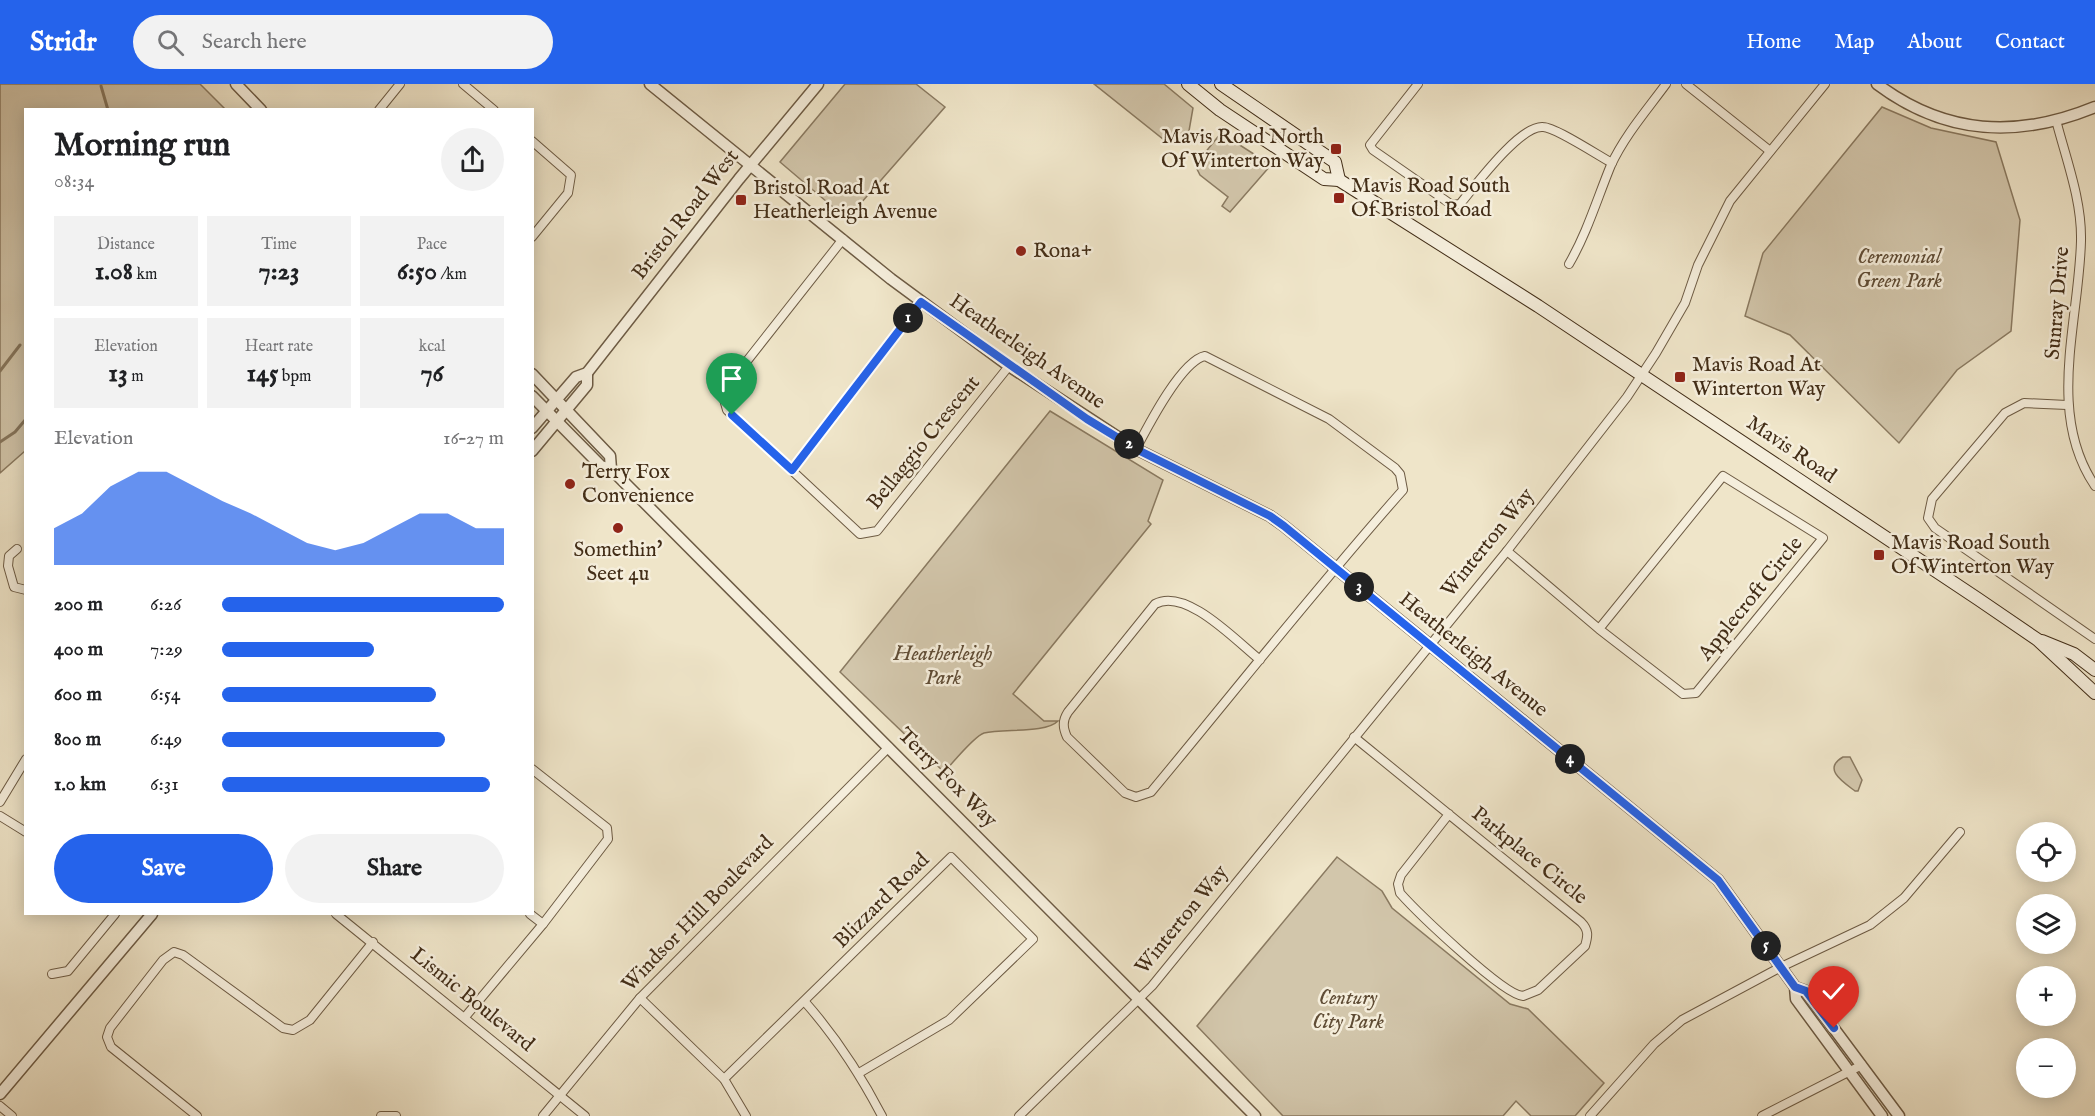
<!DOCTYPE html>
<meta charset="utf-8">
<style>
body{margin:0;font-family:"IM FELL English",serif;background:#f2f2f2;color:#202124;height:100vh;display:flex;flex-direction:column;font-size:22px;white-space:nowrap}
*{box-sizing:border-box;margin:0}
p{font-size:20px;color:#757577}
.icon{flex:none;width:33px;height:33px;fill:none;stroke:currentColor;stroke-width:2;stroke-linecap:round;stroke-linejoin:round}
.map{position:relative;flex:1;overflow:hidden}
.side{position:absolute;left:24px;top:24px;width:510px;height:807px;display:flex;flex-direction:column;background:#fff;border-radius:0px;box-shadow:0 3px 15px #0003}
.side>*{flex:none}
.controls{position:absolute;left:2016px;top:738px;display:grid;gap:12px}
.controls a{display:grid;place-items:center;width:60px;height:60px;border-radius:50%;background:#fff;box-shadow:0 3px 15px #0003;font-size:30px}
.pin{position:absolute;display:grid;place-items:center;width:51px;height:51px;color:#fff;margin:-62px -26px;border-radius:50% 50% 50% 0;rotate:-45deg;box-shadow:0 0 6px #0007}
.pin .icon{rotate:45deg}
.km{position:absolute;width:30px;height:30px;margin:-15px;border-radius:50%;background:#222;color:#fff;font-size:16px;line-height:30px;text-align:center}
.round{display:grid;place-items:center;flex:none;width:63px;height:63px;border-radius:32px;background:#f2f2f2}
.headline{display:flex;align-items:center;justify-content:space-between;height:102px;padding:0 30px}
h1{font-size:33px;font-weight:700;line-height:45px}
.stats{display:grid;grid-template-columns:repeat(3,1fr);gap:9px;height:102px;padding:6px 30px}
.stats div{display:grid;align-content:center;border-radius:0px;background:#f2f2f2;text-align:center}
.stats b{font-size:26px;font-weight:700}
.stats small{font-size:16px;font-weight:400}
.stats p{font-size:16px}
.chart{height:168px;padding:12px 30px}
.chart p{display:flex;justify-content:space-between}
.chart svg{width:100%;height:108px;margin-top:6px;fill:#2563eb;opacity:.7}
.action{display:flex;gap:12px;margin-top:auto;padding:12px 30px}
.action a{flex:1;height:69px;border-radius:36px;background:#2563eb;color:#fff;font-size:24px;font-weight:700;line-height:69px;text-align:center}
.action a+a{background:#f2f2f2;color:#202124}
ul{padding:0 30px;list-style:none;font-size:20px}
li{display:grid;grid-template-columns:96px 72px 1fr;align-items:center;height:45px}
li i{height:15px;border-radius:8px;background:#2563eb}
header{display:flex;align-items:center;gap:36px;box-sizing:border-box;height:84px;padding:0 30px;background:#2563eb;color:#fff}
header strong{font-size:28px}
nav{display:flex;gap:33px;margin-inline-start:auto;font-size:21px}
.search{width:420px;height:54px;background:#f2f2f2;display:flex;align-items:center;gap:15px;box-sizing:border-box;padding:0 21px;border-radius:33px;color:#757577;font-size:22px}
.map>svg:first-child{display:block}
.green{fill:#d2c6ab;stroke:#8a7a61;stroke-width:1.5}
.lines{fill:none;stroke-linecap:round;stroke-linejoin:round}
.stream{stroke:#86765d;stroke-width:3}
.minor-casing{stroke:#6d5b44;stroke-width:10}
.tertiary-casing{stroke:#6d5b44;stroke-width:13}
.secondary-casing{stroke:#422d17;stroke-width:14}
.minor{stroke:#f5eedc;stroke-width:8}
.tertiary{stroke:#f5eedc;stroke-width:10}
.secondary{stroke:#f5eedc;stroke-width:12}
.route-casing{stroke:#fff;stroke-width:12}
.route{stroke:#2563eb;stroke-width:8}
.poi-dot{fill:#8f2418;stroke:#f5eedc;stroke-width:2}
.labels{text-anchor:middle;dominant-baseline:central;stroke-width:5;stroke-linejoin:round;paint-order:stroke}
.poi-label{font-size:21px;fill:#422d17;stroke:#f5eedc;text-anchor:start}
.street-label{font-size:21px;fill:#422d17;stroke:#f5eedc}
.park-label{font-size:21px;font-style:italic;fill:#5f4c35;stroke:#f5eedc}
</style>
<header>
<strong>Stridr</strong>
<div class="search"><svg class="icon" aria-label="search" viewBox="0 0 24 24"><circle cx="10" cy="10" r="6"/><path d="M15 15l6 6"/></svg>Search here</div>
<nav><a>Home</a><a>Map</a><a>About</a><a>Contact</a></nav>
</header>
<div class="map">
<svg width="2095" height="1032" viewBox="0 0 2095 1032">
<rect width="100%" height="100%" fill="#efe5c9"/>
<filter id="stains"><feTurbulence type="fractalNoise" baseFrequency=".00333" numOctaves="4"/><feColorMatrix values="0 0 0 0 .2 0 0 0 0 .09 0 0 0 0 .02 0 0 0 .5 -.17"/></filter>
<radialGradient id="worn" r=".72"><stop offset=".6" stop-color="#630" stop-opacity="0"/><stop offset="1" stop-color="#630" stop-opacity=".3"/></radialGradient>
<!-- green -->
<g class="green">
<path d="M0 0H200L225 25 26 26 25 367 0 389Z"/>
<path d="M845 0H916L945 23 847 135 780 78Z"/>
<path d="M1094 0H1164L1193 24 1189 47 1178 60 1168 59Z"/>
<path d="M1882 23 1931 44 1996 58 2020 136 2011 247 1957 286 1899 359 1790 251 1745 232 1763 169Z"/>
<path d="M1221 49 1271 81 1230 128 1222 122 1228 113 1200 91 1195 81Z"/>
<path d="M1050 327 1163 396 1148 437 1151 440 1013 610 1044 637H1058C1045 650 1003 644 984 649 974 652 952 680 944 688L840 588Z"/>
<path d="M1843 673H1850L1862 696 1858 707H1855C1843 698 1822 685 1843 673Z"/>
<path d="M1337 773 1382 807 1392 824 1510 920 1528 925 1604 999 1575 1032H1531L1516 1017 1503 1032H1283L1197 942Z"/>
</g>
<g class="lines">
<!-- stream -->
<g class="stream">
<path d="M101 2 108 26"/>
<path d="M0 287 20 261"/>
<path d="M0 358 15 348 26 335"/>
</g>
<defs>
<g id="minor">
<path d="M463 0 494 26"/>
<path d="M1418 0 1370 61 1373 66 1452 121 1460 120C1475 102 1520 41 1543 43 1555 43 1599 72 1612 79"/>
<path d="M1686 0 1770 67"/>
<path d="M379 26 400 0"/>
<path d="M2056 36C2066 75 2082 116 2081 157 2079 238 2046 330 2095 402"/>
<path d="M532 57 571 91 568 109 532 153"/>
<path d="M843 155 728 301 723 312 727 326 860 450 877 447 1009 282"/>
<path d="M1569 180C1587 149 1597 115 1611 81 1625 51 1647 26 1666 0"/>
<path d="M2067 321 2024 319 2005 329 1932 415 1928 434 1935 444 2095 555"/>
<path d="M1136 365C1148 342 1181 277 1205 272L1329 335 1395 384 1400 390 1403 406C1316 504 1235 607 1151 708L1136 713 1125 709 1067 653C1063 644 1062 637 1068 628L1155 520C1186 503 1236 557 1260 576"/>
<path d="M792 386 921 218"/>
<path d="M17 465 9 472 8 482 14 503 26 506"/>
<path d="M1507 467 1599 545 1723 392 1823 454 1696 609 1683 610 1599 545"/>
<path d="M1354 653 1581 838C1589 846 1588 852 1585 862L1538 906 1523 912C1503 911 1416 827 1400 809L1398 800 1401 791 1449 730"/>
<path d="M0 718 26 675"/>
<path d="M0 732 26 748"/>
<path d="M336 830 585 1032"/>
<path d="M530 830 543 840"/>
<path d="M52 890 68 887 115 830"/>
<path d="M640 914 724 995 746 1032"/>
<path d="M805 918C836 953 860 990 882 1032"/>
<path d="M465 933 543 840 608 755 607 744 532 685"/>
<path d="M724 995 951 773 1033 855 949 936 859 989"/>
<path d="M0 1022 12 1032"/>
<path d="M197 1032 111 963 107 953 110 944 163 876 174 868 183 871 283 944 293 946 310 936 373 858"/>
<path d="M381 1032H396"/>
<path d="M543 1032 640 914 889 663"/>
<path d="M1019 1032 1152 902 1507 467 1627 313 1656 269 1685 219 1698 181 1730 117 1825 0"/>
<path d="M1590 1032 1654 960 1682 936 1781 883 1870 841 1904 814 1960 748"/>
<path d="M1762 1032 1862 981"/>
</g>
<g id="tertiary">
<path d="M236 0 261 26"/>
<path d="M650 0 891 195 1009 282 1136 365 1270 432 1284 442 1718 796 1795 903 1796 915 1882 1032"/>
<path d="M1877 0C1945 51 2017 55 2095 23"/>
<path d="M532 290 610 372 611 385"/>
<path d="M532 312 601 382 611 385 1255 1032"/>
<path d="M532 344 576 293 587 289 739 95 818 0"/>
<path d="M532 367 587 301V289"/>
<path d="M1795 903 1806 907 1899 1032"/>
<path d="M0 1010 152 830"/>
</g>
<g id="secondary">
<path d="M1188 0 1220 26 1324 95 1339 96 1538 222 1978 515 2038 556 2095 609"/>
<path d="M1221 0 1335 78 1339 96"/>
<path d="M2042 557 2074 570 2095 586"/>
</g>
</defs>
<!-- minor casing -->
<use href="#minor" class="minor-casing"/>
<!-- tertiary casing -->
<use href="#tertiary" class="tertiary-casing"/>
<!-- secondary casing -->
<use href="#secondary" class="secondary-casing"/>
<!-- minor -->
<use href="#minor" class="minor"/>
<!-- tertiary -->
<use href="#tertiary" class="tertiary"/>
<!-- secondary -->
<use href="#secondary" class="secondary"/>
</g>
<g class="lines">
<defs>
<path id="route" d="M732 331 792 386 921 218 1087 335 1136 365 1270 432 1284 442 1718 796 1795 903 1806 907 1834 944"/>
</defs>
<!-- route casing -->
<use href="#route" class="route-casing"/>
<!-- route -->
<use href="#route" class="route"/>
</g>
<!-- markers -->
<g class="poi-dot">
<rect x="1330" y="59" width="12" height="12" rx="3"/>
<rect x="1333" y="108" width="12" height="12" rx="3"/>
<rect x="735" y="110" width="12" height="12" rx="3"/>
<circle cx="1021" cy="167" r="6"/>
<rect x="1674" y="287" width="12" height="12" rx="3"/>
<circle cx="570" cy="400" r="6"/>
<circle cx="618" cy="444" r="6"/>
<rect x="1873" y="465" width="12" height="12" rx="3"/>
</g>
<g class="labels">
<!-- poi labels -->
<g class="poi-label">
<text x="1324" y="53" text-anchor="end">Mavis Road North<tspan x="1324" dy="24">Of Winterton Way</tspan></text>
<text x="1351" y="102">Mavis Road South<tspan x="1351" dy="24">Of Bristol Road</tspan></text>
<text x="753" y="104">Bristol Road At<tspan x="753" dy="24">Heatherleigh Avenue</tspan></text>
<text x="1033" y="167">Rona+</text>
<text x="1692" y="281">Mavis Road At<tspan x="1692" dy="24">Winterton Way</tspan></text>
<text x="582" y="388">Terry Fox<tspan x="582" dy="24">Convenience</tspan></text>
<text x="1891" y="459">Mavis Road South<tspan x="1891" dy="24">Of Winterton Way</tspan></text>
<text x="618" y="466" text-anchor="middle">Somethin'<tspan x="618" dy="24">Seet 4u</tspan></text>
</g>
<!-- street labels -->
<g class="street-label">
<text transform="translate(686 131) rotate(-52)">Bristol Road West</text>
<text transform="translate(2058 219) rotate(-85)">Sunray Drive</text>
<text transform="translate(1027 268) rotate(35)">Heatherleigh Avenue</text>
<text transform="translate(924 359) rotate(-51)">Bellaggio Crescent</text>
<text transform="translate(1791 366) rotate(34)">Mavis Road</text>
<text transform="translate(1488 459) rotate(-51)">Winterton Way</text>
<text transform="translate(1751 515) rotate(-51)">Applecroft Circle</text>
<text transform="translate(1473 571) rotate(39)">Heatherleigh Avenue</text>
<text transform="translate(947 694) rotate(45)">Terry Fox Way</text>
<text transform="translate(1529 772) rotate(39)">Parkplace Circle</text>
<text transform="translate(882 817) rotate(-45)">Blizzard Road</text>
<text transform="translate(698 830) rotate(-46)">Windsor Hill Boulevard</text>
<text transform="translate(1182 836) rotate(-51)">Winterton Way</text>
<text transform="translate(472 916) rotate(39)">Lismic Boulevard</text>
</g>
<!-- park labels -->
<g class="park-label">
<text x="1899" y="173">Ceremonial<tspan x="1899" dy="24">Green Park</tspan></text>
<text x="943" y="570">Heatherleigh<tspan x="943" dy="24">Park</tspan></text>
<text x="1348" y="914">Century<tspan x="1348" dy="24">City Park</tspan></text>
</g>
</g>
<rect width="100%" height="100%" filter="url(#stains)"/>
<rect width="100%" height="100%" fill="url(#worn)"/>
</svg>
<div class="controls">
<a><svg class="icon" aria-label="locate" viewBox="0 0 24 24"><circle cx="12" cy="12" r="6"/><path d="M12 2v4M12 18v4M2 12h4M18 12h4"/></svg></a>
<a><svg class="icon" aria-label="layers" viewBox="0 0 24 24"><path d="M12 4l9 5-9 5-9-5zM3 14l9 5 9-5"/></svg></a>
<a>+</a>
<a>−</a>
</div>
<div class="pin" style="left:732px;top:331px;background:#1e9e55"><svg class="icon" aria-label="arrive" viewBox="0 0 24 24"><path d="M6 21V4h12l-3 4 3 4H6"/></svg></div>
<div class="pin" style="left:1834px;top:944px;background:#d93025"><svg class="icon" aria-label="check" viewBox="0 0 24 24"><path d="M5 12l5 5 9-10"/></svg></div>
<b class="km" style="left:908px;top:234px">1</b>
<b class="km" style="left:1129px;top:360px">2</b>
<b class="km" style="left:1359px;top:503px">3</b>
<b class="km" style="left:1570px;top:675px">4</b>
<b class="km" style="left:1766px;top:862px">5</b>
<section class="side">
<div class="headline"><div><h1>Morning run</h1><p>08:34</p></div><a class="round"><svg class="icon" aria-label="share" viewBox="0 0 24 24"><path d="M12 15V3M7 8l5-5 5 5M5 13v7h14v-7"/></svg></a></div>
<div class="stats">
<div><p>Distance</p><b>1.08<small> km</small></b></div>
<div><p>Time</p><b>7:23</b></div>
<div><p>Pace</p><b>6:50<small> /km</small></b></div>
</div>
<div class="stats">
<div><p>Elevation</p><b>13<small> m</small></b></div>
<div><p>Heart rate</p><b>145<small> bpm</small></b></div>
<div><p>kcal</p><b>76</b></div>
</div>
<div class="chart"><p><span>Elevation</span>16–27 m</p>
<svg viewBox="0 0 160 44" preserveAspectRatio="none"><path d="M0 44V29L10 23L20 12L30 6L40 6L50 12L60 18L70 23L80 29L90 35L100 38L110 35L120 29L130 23L140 23L150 29L160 29V44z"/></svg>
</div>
<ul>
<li><b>200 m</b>6:26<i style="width:100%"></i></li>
<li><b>400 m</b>7:29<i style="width:54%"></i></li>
<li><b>600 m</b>6:54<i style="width:76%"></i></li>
<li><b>800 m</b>6:49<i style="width:79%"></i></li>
<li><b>1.0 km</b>6:31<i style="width:95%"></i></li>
</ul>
<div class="action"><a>Save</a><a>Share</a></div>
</section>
</div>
